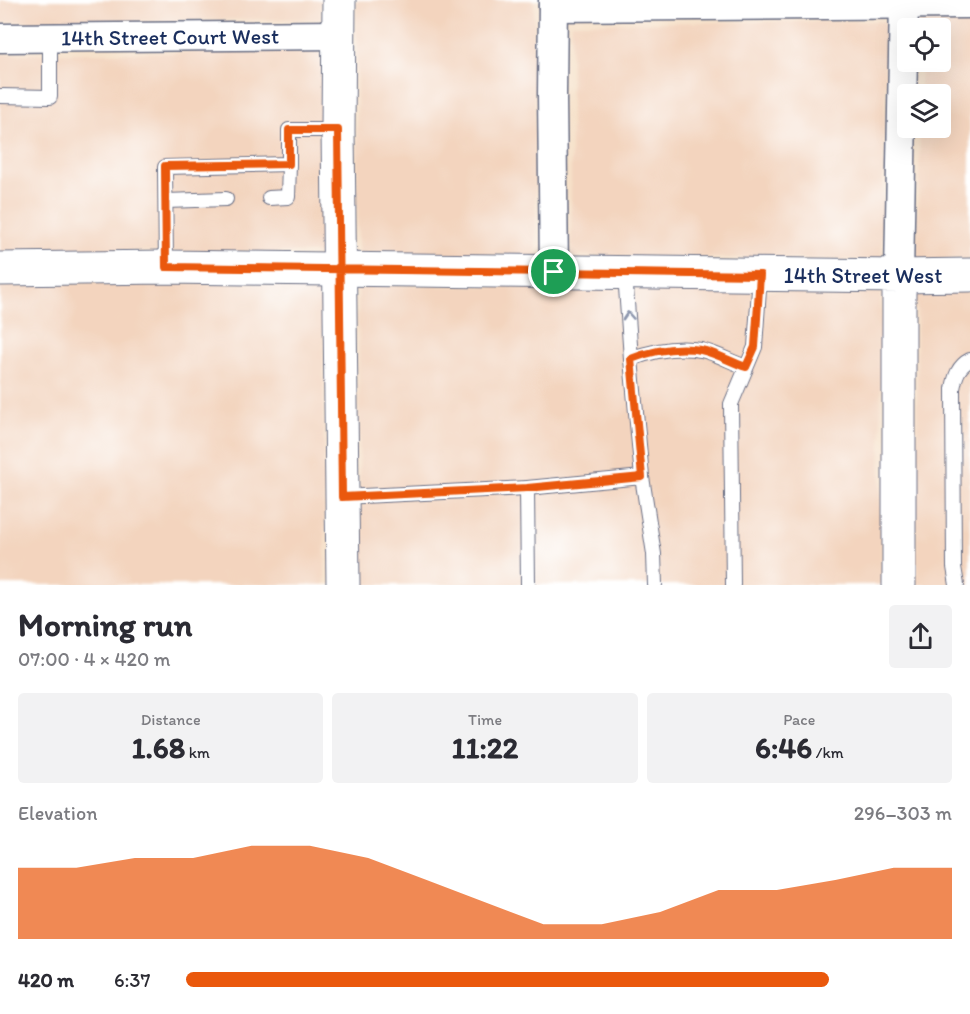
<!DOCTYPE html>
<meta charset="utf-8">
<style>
body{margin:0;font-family:Itim,sans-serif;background:#f2f2f3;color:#2b2b33;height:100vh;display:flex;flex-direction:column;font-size:22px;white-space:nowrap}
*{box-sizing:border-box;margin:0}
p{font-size:20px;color:#7c7c81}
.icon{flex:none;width:33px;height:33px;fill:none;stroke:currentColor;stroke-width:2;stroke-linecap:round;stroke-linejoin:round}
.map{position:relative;height:585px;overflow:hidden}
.panel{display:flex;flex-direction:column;background:#fff;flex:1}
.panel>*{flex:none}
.fabs{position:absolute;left:897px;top:18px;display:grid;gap:12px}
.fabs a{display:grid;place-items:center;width:54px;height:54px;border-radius:6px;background:#fff;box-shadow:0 6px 24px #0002;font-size:30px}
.pin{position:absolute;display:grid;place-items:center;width:51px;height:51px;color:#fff;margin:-26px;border:3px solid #fff;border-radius:50%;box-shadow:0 2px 6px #0007}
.round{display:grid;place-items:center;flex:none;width:63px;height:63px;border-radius:6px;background:#f2f2f3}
.headline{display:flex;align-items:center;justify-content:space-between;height:102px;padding:0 18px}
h1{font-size:33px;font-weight:800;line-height:45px}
.stats{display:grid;grid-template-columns:repeat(3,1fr);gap:9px;height:102px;padding:6px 18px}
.stats div{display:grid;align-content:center;border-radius:6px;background:#f2f2f3;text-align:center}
.stats b{font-size:30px;font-weight:800}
.stats small{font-size:16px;font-weight:400}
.stats p{font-size:16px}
.chart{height:168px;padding:12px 18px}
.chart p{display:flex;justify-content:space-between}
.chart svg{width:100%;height:108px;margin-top:6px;fill:#ea580c;opacity:.7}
ul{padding:0 18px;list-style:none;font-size:20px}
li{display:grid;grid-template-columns:96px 72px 1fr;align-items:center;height:45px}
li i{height:15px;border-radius:8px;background:#ea580c}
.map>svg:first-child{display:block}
.built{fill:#f3d4be}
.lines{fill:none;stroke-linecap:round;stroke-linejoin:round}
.service-casing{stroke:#686d83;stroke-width:16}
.minor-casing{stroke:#686d83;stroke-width:31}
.tertiary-casing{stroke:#686d83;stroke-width:35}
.secondary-casing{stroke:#686d83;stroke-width:35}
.primary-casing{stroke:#686d83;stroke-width:35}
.service{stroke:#fff;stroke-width:14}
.minor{stroke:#fff;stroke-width:28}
.tertiary{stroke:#fff;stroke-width:33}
.secondary{stroke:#fff;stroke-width:33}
.primary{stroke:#fff;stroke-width:33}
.oneway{stroke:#8d97ae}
.route-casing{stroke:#fff;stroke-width:12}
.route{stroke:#ea580c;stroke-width:8}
.labels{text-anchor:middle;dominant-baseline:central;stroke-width:4.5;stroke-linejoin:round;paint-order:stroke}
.street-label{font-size:22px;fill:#1b2f5e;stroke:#fff}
</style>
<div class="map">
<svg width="970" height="585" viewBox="0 0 970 585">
<rect width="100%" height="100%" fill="#fff"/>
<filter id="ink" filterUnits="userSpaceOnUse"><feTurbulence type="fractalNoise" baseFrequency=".0167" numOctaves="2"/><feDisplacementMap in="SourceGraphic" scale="12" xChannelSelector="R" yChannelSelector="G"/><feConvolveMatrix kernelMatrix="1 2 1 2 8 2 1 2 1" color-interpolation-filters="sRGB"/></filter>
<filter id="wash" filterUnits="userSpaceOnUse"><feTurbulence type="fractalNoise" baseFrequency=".008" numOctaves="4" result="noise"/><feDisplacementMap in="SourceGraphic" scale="24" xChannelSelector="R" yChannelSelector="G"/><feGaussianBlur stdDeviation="1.35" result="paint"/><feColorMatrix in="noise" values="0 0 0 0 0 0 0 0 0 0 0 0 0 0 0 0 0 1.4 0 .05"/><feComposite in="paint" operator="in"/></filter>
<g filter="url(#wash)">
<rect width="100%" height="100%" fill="#f6e1c9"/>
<!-- built -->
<g class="built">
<path d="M0 0H321V19L0 22Z"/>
<path d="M356 0H534L536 256 358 253Z"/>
<path d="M921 20H970V259L917 260 920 128H940V94H920L921 62H940V28H921Z"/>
<path d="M886 21 882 260 571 256V23Z"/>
<path d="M322 51V253L112 251 0 253V54Z"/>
<path d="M113 282 323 285 325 585H0V284Z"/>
<path d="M358 285 881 292V585H360Z"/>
<path d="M970 291V585H917V292Z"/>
</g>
</g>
<g filter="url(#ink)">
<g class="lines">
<defs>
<g id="service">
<path d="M0 96 50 97V38"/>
<path d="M269 198 288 197 289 164"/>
<path d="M166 201 226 199"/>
<path d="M166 267 165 167 289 164V130H338"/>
<path d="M625 273 631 359 642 477 654 554 655 585"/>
<path d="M631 359C654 350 676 346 701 350 716 353 731 362 746 367"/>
<path d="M527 488 528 585"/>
<path d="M342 497 527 488 642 477"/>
<path d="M733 585 731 404 755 347 760 275"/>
<path d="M957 585 954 567 953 389C955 377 958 366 970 360"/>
</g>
<g id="minor">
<path d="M553 0 552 95 554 272"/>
<path d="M553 7 970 4"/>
<path id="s1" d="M0 38 339 35"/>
<path d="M899 276 904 0"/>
</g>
<path id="tertiary" d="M339 0 338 130 343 585"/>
<path id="secondary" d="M899 276 970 275"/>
<path id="primary" d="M0 269 166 267 899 276V585"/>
</defs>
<!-- service casing -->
<use href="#service" class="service-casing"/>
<!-- minor casing -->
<use href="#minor" class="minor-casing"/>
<!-- tertiary casing -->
<use href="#tertiary" class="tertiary-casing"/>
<!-- secondary casing -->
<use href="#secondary" class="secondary-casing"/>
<!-- primary casing -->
<use href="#primary" class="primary-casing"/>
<!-- service -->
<use href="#service" class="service"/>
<!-- minor -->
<use href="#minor" class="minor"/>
<!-- tertiary -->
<use href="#tertiary" class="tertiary"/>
<!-- secondary -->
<use href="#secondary" class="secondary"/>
<!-- primary -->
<use href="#primary" class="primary"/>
</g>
<!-- one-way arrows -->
<defs><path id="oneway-chevron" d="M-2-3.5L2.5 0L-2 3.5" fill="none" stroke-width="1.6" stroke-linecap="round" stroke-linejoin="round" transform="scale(1.5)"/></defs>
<use class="oneway" href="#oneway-chevron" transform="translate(628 316) rotate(-94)"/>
</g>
<g class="lines" filter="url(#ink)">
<defs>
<path id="route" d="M554 272 166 267 165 166 289 164V130H338L342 497 527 488 642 477 631 359C654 350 676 346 701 350 716 353 731 362 746 367L755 347 760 275 554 272"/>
</defs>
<!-- route casing -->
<use href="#route" class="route-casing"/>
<!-- route -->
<use href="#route" class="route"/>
</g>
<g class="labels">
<!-- street labels -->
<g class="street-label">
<text stroke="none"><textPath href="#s1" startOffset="170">14th Street Court West</textPath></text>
<text x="863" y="275">14th Street West</text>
</g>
</g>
</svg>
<div class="fabs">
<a><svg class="icon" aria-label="locate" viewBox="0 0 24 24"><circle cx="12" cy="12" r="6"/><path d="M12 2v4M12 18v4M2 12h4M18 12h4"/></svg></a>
<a><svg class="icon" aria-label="layers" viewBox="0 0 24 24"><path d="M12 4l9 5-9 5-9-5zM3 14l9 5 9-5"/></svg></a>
</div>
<div class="pin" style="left:554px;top:272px;background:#1e9e55"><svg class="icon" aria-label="arrive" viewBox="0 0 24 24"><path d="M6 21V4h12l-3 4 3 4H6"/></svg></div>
</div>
<section class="panel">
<div class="headline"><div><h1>Morning run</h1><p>07:00 · 4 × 420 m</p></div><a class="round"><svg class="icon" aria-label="share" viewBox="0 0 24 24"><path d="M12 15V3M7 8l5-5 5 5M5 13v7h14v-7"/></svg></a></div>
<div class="stats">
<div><p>Distance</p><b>1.68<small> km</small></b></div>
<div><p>Time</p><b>11:22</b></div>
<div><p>Pace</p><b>6:46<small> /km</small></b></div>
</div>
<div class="chart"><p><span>Elevation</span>296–303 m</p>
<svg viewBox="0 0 160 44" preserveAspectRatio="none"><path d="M0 44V15L10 15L20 11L30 11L40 6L50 6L60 11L70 20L80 29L90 38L100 38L110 33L120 24L130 24L140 20L150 15L160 15V44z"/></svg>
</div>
<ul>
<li><b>420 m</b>6:37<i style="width:84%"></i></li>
</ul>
</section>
